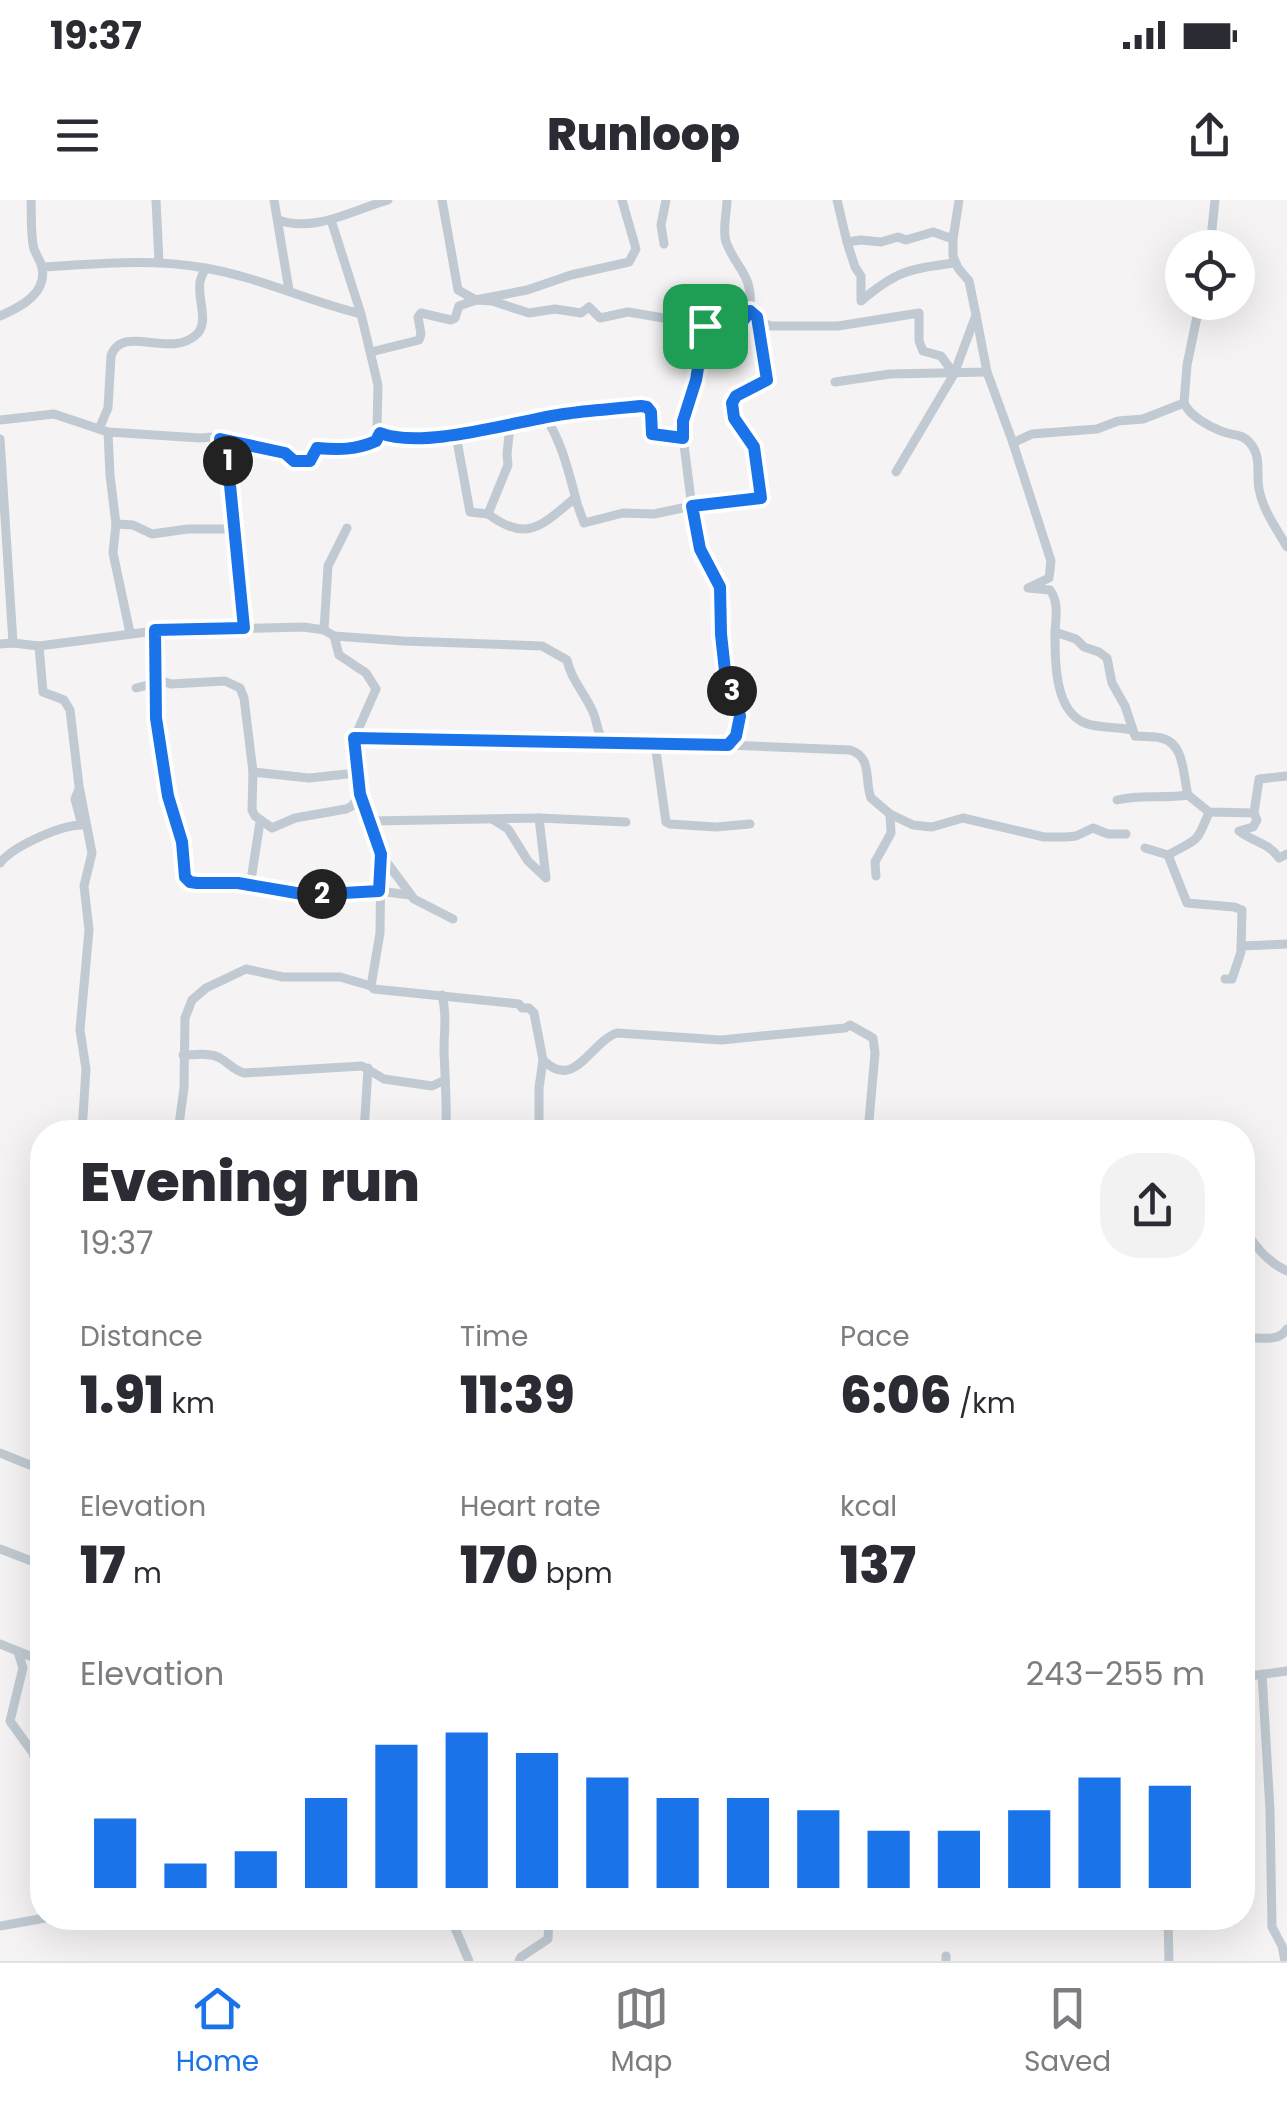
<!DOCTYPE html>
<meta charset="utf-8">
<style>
body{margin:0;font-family:Poppins,sans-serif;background:#f2f2f3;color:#2b2b33;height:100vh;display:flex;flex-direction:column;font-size:38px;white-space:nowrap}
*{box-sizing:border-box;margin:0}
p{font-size:32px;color:#7c7c81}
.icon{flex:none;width:55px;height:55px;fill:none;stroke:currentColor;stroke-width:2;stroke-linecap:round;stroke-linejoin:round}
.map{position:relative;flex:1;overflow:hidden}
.sheet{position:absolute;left:30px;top:920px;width:1225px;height:810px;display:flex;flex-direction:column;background:#fff;border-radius:40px;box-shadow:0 10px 40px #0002}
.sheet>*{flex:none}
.fabs{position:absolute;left:1165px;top:30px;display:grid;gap:20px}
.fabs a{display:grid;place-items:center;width:90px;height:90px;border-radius:50%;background:#fff;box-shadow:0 10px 40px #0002;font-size:50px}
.pin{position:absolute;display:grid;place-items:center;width:85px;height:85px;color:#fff;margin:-42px;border-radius:20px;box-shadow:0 5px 15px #0006}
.km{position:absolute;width:50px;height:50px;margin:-25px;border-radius:50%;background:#222;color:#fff;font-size:28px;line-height:50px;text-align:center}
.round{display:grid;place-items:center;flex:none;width:105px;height:105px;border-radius:40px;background:#f2f2f3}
.headline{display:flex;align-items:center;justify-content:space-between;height:170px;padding:0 50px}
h1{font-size:55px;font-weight:800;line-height:75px}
.figures{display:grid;grid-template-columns:repeat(3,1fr);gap:15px;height:170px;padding:10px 50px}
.figures div{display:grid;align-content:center}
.figures b{font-size:50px;font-weight:800}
.figures small{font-size:28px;font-weight:400}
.figures p{font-size:28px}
.chart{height:280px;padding:20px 50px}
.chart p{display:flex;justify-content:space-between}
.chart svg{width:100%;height:180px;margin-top:10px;stroke:#1a73e8;stroke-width:6}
.status{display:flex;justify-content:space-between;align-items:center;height:70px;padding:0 50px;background:#fff;direction:ltr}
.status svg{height:28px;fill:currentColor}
header{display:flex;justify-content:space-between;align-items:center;height:130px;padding:0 50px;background:#fff;font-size:45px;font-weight:800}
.dock{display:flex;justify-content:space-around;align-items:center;height:140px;border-top:2px solid #e1e1e2;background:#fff;font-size:28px;color:#7c7c81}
.dock a{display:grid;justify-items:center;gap:5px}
.dock .selected{color:#1a73e8}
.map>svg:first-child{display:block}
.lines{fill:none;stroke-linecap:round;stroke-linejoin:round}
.minor{stroke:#c1cad2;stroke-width:9}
.route-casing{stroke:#fff;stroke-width:20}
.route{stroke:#1a73e8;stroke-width:12}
</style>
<div class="status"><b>19:37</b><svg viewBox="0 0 49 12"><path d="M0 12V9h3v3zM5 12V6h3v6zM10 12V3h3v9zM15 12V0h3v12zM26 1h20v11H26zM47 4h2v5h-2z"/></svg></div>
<header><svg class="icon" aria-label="menu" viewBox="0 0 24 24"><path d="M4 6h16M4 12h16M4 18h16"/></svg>Runloop<svg class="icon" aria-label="share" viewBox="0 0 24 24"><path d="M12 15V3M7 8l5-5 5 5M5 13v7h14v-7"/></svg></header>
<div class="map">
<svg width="1287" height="1761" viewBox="0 0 1287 1761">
<rect width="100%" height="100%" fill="#f5f3f3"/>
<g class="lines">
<!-- minor -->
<g class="minor">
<path d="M156 0 159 63"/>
<path d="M274 0 289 90"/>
<path d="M442 0 458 90 476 100 527 90 571 75 629 62 636 49 622 0"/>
<path d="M837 0 847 42 861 40 881 42 898 37 906 40 933 32 953 39"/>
<path d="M278 20C314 33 353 10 388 0"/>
<path d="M331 20 361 114"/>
<path d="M847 42 855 67 861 76V101C896 71 909 69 954 63"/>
<path d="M664 44 661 25 666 0"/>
<path d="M1210 48 1215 0"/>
<path d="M42 67C96 64 152 58 205 68 258 77 308 101 361 114L378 185 377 229 379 233 393 238 456 235 510 225 507 254 508 265 488 314C528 344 543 324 575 298L584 323 623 313 654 314 692 306 761 298 754 247 734 218 732 203 736 197 767 180 757 117"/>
<path d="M750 111 763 123 771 126H838L919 113V141L923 151 941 156 954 174"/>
<path d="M976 115 987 172 1013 243 1032 234 1097 229 1118 221 1143 219 1184 203C1190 216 1208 226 1221 231 1232 236 1242 233 1250 243 1262 257 1256 273 1259 289 1263 311 1277 329 1287 347"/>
<path d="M0 116C21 107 50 92 41 64 39 59 36 54 34 49 30 34 32 16 31 0"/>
<path d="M705 125 696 180 683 221V237L695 331 700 349 720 387 721 434 725 471 738 506 739 528 737 536 728 545"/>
<path d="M371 152 419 140 421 134 418 117 421 113 451 120 455 118 459 106 476 100 492 101 529 113 555 109 581 113 589 107 600 118 628 112 705 125H740"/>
<path d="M699 163 715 153 750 111C753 73 738 72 726 42 722 30 727 12 727 0"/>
<path d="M835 182 890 174 987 172"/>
<path d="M1184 203 1187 165 1200 102"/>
<path d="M546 218C562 243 568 270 576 299"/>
<path d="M0 220 54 214 108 232 200 238 213 237 257 249 285 253 294 261H310L317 248C338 250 356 250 376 241L379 233"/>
<path d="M510 225 560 215 641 206 647 207 651 212 652 234 683 237"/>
<path d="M99 229 108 208 111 156C122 123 169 159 196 135 210 123 197 99 200 82 201 76 203 73 206 68"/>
<path d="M108 232 110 275 116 324 113 353 130 433"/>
<path d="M456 235 470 312 488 314"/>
<path d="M0 239 13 443"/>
<path d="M221 239 227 255 244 428"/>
<path d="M1013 243 1051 361 1049 378 1028 388 1050 390C1060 404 1055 420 1055 436 1055 463 1055 511 1085 523 1100 529 1116 526 1132 530"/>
<path d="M896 272 954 174 976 115 969 81 958 68 953 56V39L959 0"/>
<path d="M116 324 133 325 152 334 188 329H235"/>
<path d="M324 430 328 366 347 328"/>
<path d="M155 431 156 518 168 596 182 642 185 677 189 682 197 683H237L299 695 379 691 410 695"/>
<path d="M1055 432 1076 439 1084 447 1099 452 1107 458 1112 483 1125 506 1135 536C1144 537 1152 536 1161 538 1185 543 1183 576 1188 595"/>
<path d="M334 436 403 441 542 446 567 460C571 480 585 493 593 512 598 523 596 533 606 542"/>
<path d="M0 444 13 443 39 446 155 431 304 427 324 430 334 436 339 455 366 473 376 489 354 539 728 545 850 550C873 557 864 580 871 598L890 614 913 625 932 627 963 618 1044 637H1066L1076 636 1093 628 1108 634H1126"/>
<path d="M39 446 43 492 64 500 70 510 79 586 92 653 84 686 89 730 80 830 86 869 82 932"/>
<path d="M155 473 162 481 171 484 225 481 240 488 244 498 253 572 252 610 255 616 272 628 295 618 346 609 352 606 360 594"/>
<path d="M136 488 160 482"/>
<path d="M354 539 360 594 381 654 380 733 371 786 374 789 519 804 522 808H529L534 813 543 860 539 888V932"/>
<path d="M655 544 666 622 670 624 716 627 750 624"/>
<path d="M253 572 309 578 357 573"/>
<path d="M1287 576 1259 579 1254 613 1257 620 1253 627 1239 631C1253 642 1269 643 1279 658L1287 654"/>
<path d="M1117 600C1141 594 1164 599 1188 595L1209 612 1254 613"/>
<path d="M492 619 508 629 528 661 546 678 539 618"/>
<path d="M371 621 539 618 626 622"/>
<path d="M1145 648 1168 655C1198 638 1196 645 1209 612"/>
<path d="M1168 655 1187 703 1234 707 1242 710 1241 752 1232 779H1225"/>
<path d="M382 656 414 699 453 719"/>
<path d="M0 663C13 646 61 625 82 625L75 599 79 589"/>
<path d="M876 676 875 662 891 633 890 614"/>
<path d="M251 680 260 622"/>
<path d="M1241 746 1287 744"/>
<path d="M442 795C447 814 444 831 444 851 445 878 447 905 446 932"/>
<path d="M183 855C195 855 209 852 220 858 230 864 233 870 244 873L362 866 384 879 432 886 445 880"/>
<path d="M543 860C575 892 591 841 617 833L721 840 845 828 850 825 873 838 875 853 868 932"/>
<path d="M178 932 184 888 185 818 192 800 206 788 246 769 283 777H340L371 786"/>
<path d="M364 932 368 868"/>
<path d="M41 982H42"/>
<path d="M1242 1026C1254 1045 1267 1062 1287 1071"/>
<path d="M1242 1138C1258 1136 1277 1144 1287 1129"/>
<path d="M0 1253 42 1270"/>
<path d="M0 1349 42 1365"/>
<path d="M0 1444 42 1461"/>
<path d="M18 1452 23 1468 10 1521 33 1553 42 1586"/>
<path d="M1262 1474 1270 1610 1272 1727 1282 1746 1285 1761"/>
<path d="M1242 1477 1287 1471"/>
<path d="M454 1718 452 1721 469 1761"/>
<path d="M1168 1718 1169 1761"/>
<path d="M0 1726 45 1718"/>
<path d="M946 1756V1761"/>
<path d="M519 1761 521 1757 548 1739 549 1718"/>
</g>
</g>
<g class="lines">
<defs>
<path id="route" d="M750 111 757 117 767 180 736 196 732 203 734 218 754 247 761 298 692 306 700 349 720 387 721 434 725 471 740 516 736 536 728 545 354 538 360 594 381 654 379 691 308 695 238 683H197L190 682 185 677 182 642 168 596 156 518 155 430 244 428 227 254 220 239 285 253 294 261H310L317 248C338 250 356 250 376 241L380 233C423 250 516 221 564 214 589 210 615 209 641 206L647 207 651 212 652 234 683 238V221L696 180 705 126 740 125Z"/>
</defs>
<!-- route casing -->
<use href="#route" class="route-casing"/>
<!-- route -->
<use href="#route" class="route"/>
</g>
</svg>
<div class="fabs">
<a><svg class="icon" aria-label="locate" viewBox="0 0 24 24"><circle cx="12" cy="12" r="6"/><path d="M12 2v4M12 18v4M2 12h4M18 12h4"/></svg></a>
</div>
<div class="pin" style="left:705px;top:126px;background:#1e9e55"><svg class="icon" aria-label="arrive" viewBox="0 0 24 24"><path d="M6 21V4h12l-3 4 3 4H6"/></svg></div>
<b class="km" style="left:228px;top:261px">1</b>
<b class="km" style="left:322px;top:694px">2</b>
<b class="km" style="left:732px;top:491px">3</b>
<section class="sheet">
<div class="headline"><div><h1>Evening run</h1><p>19:37</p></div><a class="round"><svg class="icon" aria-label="share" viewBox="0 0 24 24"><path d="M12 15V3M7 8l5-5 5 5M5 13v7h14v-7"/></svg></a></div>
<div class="figures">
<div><p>Distance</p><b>1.91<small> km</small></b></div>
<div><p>Time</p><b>11:39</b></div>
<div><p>Pace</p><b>6:06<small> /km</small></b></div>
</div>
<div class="figures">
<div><p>Elevation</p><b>17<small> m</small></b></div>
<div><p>Heart rate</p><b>170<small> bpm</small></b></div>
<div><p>kcal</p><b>137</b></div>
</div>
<div class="chart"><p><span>Elevation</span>243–255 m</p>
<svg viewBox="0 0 160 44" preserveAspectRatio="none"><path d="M5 44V27M15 44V38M25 44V35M35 44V22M45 44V9M55 44V6M65 44V11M75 44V17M85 44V22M95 44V22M105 44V25M115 44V30M125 44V30M135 44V25M145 44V17M155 44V19"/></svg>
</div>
</section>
</div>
<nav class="dock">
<a class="selected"><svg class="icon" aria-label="home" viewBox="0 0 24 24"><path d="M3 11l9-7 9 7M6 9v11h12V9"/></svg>Home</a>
<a><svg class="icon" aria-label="map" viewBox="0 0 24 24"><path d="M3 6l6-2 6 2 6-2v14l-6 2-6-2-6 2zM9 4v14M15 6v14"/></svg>Map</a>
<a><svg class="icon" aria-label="saved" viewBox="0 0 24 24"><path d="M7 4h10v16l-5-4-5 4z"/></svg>Saved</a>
</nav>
